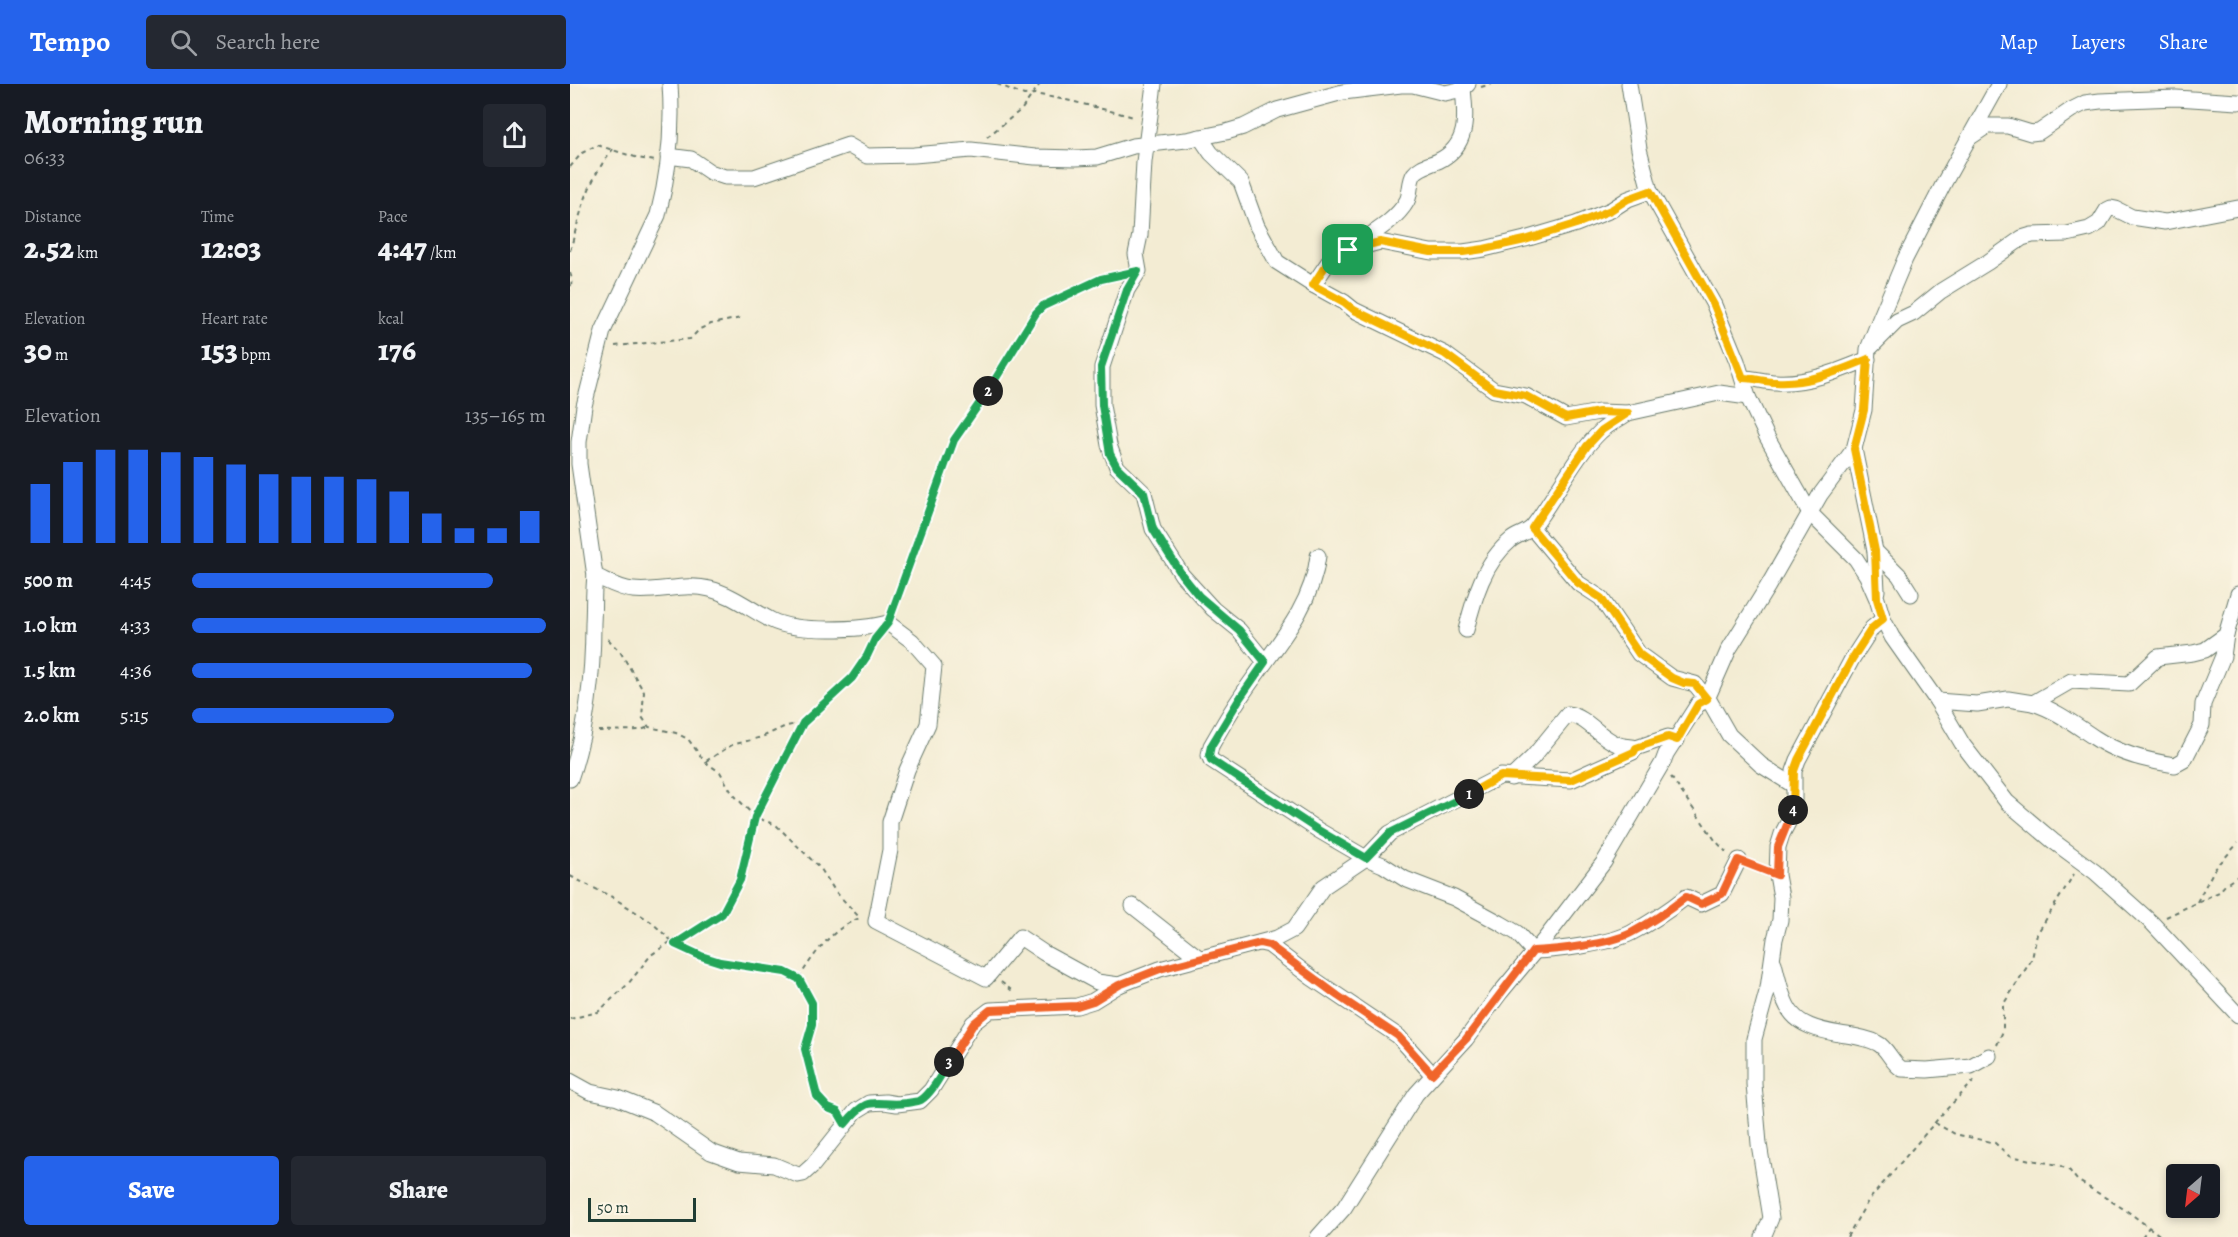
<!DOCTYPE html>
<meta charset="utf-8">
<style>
body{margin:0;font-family:Alegreya,serif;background:#242831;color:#f1f3f6;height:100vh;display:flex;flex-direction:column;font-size:22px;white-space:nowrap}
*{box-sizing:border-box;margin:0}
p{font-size:20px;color:#9ea1a6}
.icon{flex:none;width:33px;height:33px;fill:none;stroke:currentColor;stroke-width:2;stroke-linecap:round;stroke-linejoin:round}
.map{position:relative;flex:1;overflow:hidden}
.drawer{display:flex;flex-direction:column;background:#171b24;width:570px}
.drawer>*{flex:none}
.needle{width:39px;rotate:208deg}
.controls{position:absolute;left:1596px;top:1080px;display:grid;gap:12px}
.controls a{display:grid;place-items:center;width:54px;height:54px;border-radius:6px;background:#171b24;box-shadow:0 3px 9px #0003;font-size:30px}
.scale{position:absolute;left:18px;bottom:15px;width:108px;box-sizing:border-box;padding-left:6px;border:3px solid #1f3d34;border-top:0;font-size:16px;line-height:21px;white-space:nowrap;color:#1f3d34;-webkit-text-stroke:4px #fcf5e5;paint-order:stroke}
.pin{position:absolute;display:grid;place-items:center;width:51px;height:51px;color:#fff;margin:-26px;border-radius:12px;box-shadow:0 3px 9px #0006}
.km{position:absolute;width:30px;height:30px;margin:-15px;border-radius:50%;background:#222;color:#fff;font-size:16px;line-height:30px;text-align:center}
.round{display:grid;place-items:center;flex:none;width:63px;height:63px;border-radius:6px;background:#242831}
.head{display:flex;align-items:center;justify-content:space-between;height:102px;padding:0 24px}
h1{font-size:33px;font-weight:800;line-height:45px}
.metrics{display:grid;grid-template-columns:repeat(3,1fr);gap:9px;height:102px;padding:6px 24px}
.metrics div{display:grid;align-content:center}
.metrics b{font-size:30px;font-weight:800}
.metrics small{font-size:16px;font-weight:400}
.metrics p{font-size:16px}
.chart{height:168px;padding:12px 24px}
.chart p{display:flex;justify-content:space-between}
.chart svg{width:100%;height:108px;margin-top:6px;stroke:#2563eb;stroke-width:6}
.cta{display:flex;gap:12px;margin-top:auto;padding:12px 24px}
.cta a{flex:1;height:69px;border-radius:6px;background:#2563eb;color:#fff;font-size:24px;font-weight:800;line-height:69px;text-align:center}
.cta a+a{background:#242831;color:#f1f3f6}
ul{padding:0 24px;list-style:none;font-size:20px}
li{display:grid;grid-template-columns:96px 72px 1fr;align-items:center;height:45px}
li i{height:15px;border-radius:8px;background:#2563eb}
header{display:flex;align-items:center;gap:36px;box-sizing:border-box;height:84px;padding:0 30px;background:#2563eb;color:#fff}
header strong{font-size:28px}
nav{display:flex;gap:33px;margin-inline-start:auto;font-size:21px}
.search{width:420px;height:54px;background:#242831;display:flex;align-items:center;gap:15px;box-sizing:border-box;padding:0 21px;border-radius:6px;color:#9ea1a6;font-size:22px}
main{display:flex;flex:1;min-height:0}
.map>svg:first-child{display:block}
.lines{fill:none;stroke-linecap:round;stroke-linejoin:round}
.minor-casing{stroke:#697a6c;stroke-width:17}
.path{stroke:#697a6c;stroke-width:2;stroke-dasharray:4.5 4.5;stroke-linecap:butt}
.minor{stroke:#fff;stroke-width:15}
.split-1-casing{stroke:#fff;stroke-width:12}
.split-2-casing{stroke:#fff;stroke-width:12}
.split-3-casing{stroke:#fff;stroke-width:12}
.split-4-casing{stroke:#fff;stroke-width:12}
.split-5-casing{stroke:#fff;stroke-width:12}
.split-1{stroke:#f5b400;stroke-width:8}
.split-2{stroke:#22a559;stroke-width:8}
.split-3{stroke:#22a559;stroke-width:8}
.split-4{stroke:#f0652b;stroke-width:8}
.split-5{stroke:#f5b400;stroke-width:8}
</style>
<header>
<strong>Tempo</strong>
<div class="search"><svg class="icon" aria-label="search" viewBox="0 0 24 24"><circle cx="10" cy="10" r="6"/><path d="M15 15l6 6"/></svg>Search here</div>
<nav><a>Map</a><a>Layers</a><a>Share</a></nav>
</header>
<main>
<section class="drawer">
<div class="head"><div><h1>Morning run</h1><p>06:33</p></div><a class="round"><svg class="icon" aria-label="share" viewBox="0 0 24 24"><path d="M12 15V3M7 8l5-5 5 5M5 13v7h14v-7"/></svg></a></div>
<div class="metrics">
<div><p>Distance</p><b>2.52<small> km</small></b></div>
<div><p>Time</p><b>12:03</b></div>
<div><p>Pace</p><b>4:47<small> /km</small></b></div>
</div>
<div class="metrics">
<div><p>Elevation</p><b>30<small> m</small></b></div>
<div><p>Heart rate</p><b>153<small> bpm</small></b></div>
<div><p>kcal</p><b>176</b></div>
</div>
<div class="chart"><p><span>Elevation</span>135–165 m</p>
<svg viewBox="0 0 160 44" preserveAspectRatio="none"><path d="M5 44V20M15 44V11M25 44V6M35 44V6M45 44V7M55 44V9M65 44V12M75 44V16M85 44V17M95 44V17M105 44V18M115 44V23M125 44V32M135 44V38M145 44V38M155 44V31"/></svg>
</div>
<ul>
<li><b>500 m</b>4:45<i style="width:85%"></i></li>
<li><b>1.0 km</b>4:33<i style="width:100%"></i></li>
<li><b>1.5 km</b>4:36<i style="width:96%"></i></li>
<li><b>2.0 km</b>5:15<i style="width:57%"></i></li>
</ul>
<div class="cta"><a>Save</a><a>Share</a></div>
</section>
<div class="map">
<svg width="1668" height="1153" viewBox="0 0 1668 1153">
<rect width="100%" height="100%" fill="#fcf5e5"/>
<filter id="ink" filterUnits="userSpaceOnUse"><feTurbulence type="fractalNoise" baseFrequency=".0167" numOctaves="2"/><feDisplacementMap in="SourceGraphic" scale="12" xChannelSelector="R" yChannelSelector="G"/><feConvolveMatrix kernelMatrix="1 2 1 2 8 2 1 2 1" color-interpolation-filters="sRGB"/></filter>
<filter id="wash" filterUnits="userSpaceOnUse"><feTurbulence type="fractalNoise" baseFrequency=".008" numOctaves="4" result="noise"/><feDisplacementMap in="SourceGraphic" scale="24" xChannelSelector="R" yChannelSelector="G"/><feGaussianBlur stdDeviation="1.35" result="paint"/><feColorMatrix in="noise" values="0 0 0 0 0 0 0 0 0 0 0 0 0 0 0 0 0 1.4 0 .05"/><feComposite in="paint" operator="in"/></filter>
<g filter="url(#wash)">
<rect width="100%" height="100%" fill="#f3ecd3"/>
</g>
<g filter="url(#ink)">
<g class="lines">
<defs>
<g id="minor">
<path d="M584 0 574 78 570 151 566 170 569 187 557 206 532 283V321L539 361 547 383 574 409 583 445 612 491 643 525 669 546 695 578"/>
<path d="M1059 0 1069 65 1080 107 1144 221 1167 277 1178 313 1197 353 1240 429 1286 475 1297 492 1307 515 1313 535 1322 553 1367 617 1393 661 1437 718 1483 757 1525 788 1582 839 1668 931"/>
<path d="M630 53 641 69 671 98 687 142 707 178 743 201 762 173 768 169 810 158 861 168H893L914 165 955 155 1006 140 1041 126 1058 115 1080 107"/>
<path d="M1399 54 1417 42H1438L1461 49 1469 48 1501 26 1515 19 1530 17 1606 14 1668 18"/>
<path d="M98 72 121 75 140 88 155 93H184L278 61 297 72 344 71 401 66 465 73 506 74 527 73 563 62 616 56 656 48 673 43 707 26 773 8 831 1H843L875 9 893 5 898 0"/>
<path d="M788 159C805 148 827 135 837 117 841 109 839 98 844 90 849 83 859 81 868 77 899 62 896 34 893 5"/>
<path d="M743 201 774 218 784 226 875 270 924 306 956 312 996 334 1029 328 1058 329 1149 309 1178 313"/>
<path d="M1301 263 1327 237 1344 229 1371 207 1418 178 1452 154 1462 151 1497 150 1519 145 1529 139 1537 126 1541 124 1546 125 1562 133 1595 138 1668 124"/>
<path d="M1173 294C1185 294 1195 298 1206 298 1238 300 1269 287 1298 275"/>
<path d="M1284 365 1305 467 1307 507"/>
<path d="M962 444 1008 499 1031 514 1069 570 1102 594 1125 600 1137 615"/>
<path d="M1305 467 1329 491 1341 510"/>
<path d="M748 472C742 527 699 569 670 614 659 630 650 646 641 662L639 671 641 676 748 746 796 774 813 781 835 795 884 814 930 839 947 849 963 867C988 866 1039 860 1061 849 1080 839 1098 827 1116 813L1131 820 1152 810 1169 776"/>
<path d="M25 492C37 497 50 505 63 506 89 509 115 498 140 505 163 511 181 526 201 536 226 549 292 546 318 539L342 557 364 582 358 640 337 686 320 738V766L306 837 416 894 450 853 474 869 527 898 549 901 590 885 707 854 724 845 753 803 796 774 820 749 931 692 1001 696 1063 668 1066 664 1098 653 1107 656"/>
<path d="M896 546C904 514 914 478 941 456 948 450 959 449 964 441 987 411 1003 374 1031 347 1039 340 1049 335 1058 329"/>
<path d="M1367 617 1407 620 1438 615 1463 619 1501 597 1559 600 1588 573 1623 569 1635 566 1656 551 1668 510"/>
<path d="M1463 619C1486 626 1505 641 1525 654 1549 670 1577 677 1605 681L1614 676 1632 641 1633 620 1653 572 1656 551"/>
<path d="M1128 620 1139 616 1159 651 1191 681 1223 701"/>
<path d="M941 694 963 673 998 630C1017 633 1029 653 1047 660 1053 663 1060 662 1066 664"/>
<path d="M0 695C17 646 23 591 23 539 24 523 23 508 25 492L9 380V358L14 322 33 247 88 131C99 89 103 43 100 0"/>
<path d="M563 822 629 874"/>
<path d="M690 859 699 861 742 894 828 952 862 990"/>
<path d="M1204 879C1216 928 1218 941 1270 950 1282 952 1295 953 1307 959 1318 964 1321 979 1332 985L1357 986 1401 982 1419 972"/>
<path d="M0 997 20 1008 48 1014 85 1029 141 1068 169 1078 204 1081 228 1091 233 1090 243 1081 286 1027 299 1019 315 1018 327 1020 350 1017 361 1006 403 939 420 926 507 922 523 917 549 901"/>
<path d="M748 1153 774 1124 846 1010 896 955 930 909 975 855 1034 778 1093 678 1096 670 1128 620 1137 615 1159 565 1198 502 1250 411 1284 365 1294 326 1298 265 1309 237 1335 175 1375 97 1429 0"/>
<path d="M1193 1153 1201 1134 1189 1060 1184 1000V955L1198 904 1205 855 1210 836 1211 813 1207 791 1208 763 1212 750 1221 733 1224 722V687L1228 676 1282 575 1302 544 1313 535"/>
</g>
</defs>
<!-- minor casing -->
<use href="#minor" class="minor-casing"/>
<!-- path -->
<g class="path">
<path d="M427 0 454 11 465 10 501 17 564 33"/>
<path d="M911 3 922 0"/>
<path d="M417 53 452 25 470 0"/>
<path d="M0 83 12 69 27 61 68 74 85 77"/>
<path d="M0 167C10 130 18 95 43 65"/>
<path d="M0 189 2 195 0 207"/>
<path d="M45 262 120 255 130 245 141 240 171 234"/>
<path d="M323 526 384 356 424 299 466 229 473 222 530 195 548 191"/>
<path d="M38 555 51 569 74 608 72 633 79 643 106 649 118 655 135 678 150 688 162 709 185 733 206 741 251 785 265 807 290 834"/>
<path d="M28 647 71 646 79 643"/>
<path d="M136 677 162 661 192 653 216 642 233 639"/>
<path d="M1101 693 1145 756 1156 768"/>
<path d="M1182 782 1193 786"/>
<path d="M0 792 42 813 80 837 105 860 131 872 150 878 215 888 229 895 242 919V941L235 965 247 1012 258 1024 267 1028"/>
<path d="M1627 818 1644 786 1668 759"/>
<path d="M1596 833 1649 808 1656 800 1668 792"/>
<path d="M229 894C244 870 262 844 290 834"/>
<path d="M431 898 445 909"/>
<path d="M0 935 28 928 58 900 81 871 103 856 105 860 152 830 170 796 185 733 233 639 282 594 297 572 304 555"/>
<path d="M1427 961 1433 947V921L1462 875 1467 850 1504 790"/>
<path d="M1365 1039 1385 1050 1425 1059 1439 1072 1489 1081 1500 1087 1507 1096 1557 1127 1592 1153"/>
<path d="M1277 1153 1298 1117 1373 1029 1405 996"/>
<path d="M1572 1153 1579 1143"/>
</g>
<!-- minor -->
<use href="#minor" class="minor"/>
</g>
</g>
<g class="lines" filter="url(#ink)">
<defs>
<path id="split-1" d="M778 166C760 171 753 186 743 201L774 218 784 226 875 270 924 306 956 312 996 334 1029 328 1058 329 1032 346 1017 362 962 444 1008 499 1031 514 1069 570 1102 594 1114 599 1125 600 1137 615 1128 620 1107 656 1098 653 1066 664 1064 668 1001 696 931 692 899 710"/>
<path id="split-2" d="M418 307 466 229 473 222 531 195 568 187 557 206 531 283 532 321 540 370 547 383 574 409 583 445 612 491 629 512 669 546 695 578 670 614 641 662 639 671 641 676 748 746 796 774 820 749 899 710"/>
<path id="split-3" d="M379 978C371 990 363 1008 351 1016 347 1018 341 1018 337 1019 303 1023 301 1008 275 1040L268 1028 258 1024 247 1012 235 965 242 941V919L229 895 215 888 150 878 131 872 105 860 152 830 170 796 185 733 233 639 282 594 297 572 305 555 318 539 384 356 418 307"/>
<path id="split-4" d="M379 978 404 939 420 926 507 922 523 917 549 901 590 885 690 859 699 861 768 912 828 952 862 990 896 955 963 867C988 866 1039 860 1061 849 1080 839 1098 827 1116 813L1131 820 1152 810 1168 776 1207 791 1208 763 1223 726"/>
<path id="split-5" d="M778 166 810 158 861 168H893L914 165 955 156 1006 140 1041 126 1058 115 1080 107 1144 221 1173 294C1185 294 1195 298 1206 298 1238 300 1269 287 1298 275L1294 326 1284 365 1305 467 1307 515 1313 535 1302 544 1282 575 1228 676 1224 687 1223 726"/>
</defs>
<!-- split-1 casing -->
<use href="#split-1" class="split-1-casing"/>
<!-- split-2 casing -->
<use href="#split-2" class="split-2-casing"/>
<!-- split-3 casing -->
<use href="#split-3" class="split-3-casing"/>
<!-- split-4 casing -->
<use href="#split-4" class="split-4-casing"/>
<!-- split-5 casing -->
<use href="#split-5" class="split-5-casing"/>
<!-- split-1 -->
<use href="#split-1" class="split-1"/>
<!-- split-2 -->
<use href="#split-2" class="split-2"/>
<!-- split-3 -->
<use href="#split-3" class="split-3"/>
<!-- split-4 -->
<use href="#split-4" class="split-4"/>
<!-- split-5 -->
<use href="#split-5" class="split-5"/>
</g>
</svg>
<div class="controls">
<a><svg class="needle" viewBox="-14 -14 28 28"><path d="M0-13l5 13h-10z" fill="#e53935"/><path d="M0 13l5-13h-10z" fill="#9ea1a6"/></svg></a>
</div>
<div class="scale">50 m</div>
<div class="pin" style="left:778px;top:166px;background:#1e9e55"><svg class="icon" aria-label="arrive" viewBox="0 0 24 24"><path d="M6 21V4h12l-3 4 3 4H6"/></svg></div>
<b class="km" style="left:899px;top:710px">1</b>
<b class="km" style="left:418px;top:307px">2</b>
<b class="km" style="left:379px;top:978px">3</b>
<b class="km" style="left:1223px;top:726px">4</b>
</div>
</main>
